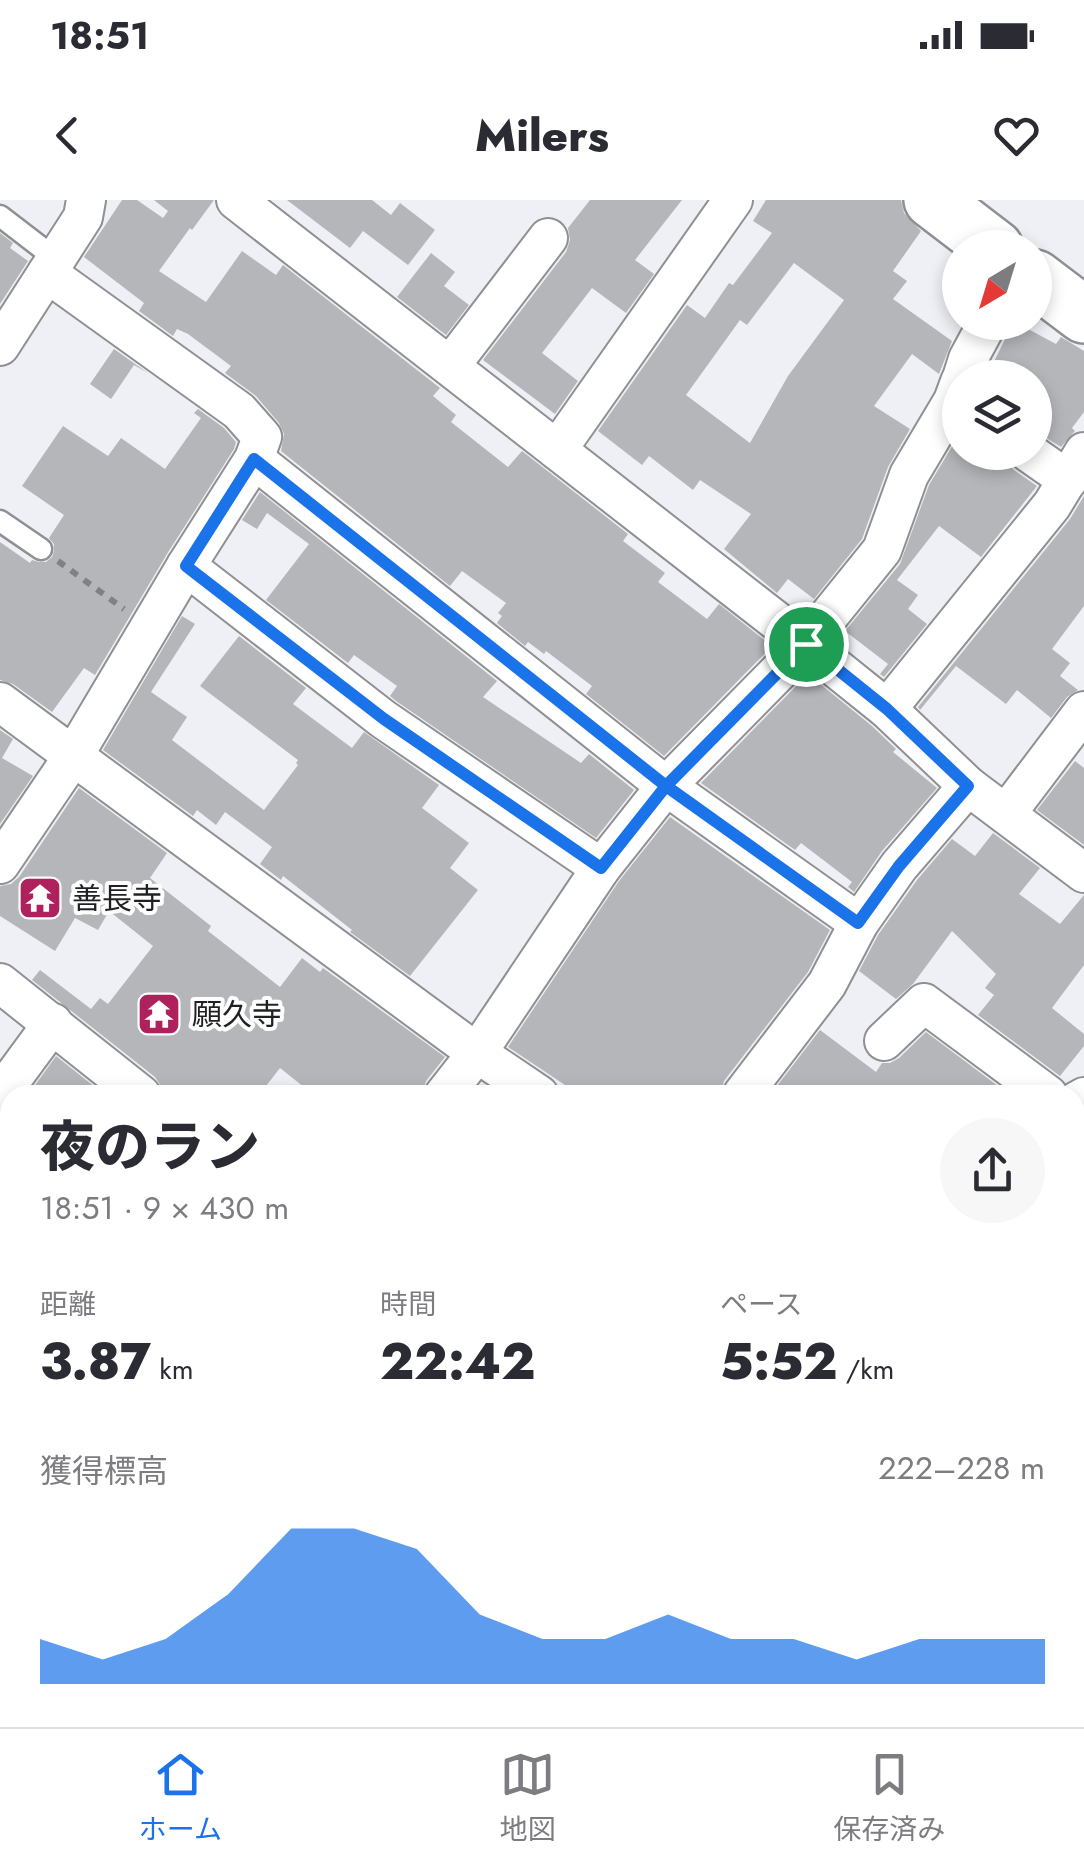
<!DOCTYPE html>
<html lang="ja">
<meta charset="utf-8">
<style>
body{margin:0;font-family:Jost,"Noto Sans JP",sans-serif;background:#f7f7f7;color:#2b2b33;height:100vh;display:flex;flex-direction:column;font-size:38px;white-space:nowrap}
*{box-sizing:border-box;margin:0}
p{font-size:32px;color:#7c7c81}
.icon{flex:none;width:55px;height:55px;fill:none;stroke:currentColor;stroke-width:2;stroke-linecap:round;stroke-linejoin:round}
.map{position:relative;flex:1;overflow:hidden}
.panel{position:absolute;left:0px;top:885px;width:1085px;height:642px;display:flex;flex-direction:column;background:#fff;border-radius:30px 30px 0 0;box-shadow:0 5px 15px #0003}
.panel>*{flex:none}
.needle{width:65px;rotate:218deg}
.buttons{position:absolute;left:942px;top:30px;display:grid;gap:20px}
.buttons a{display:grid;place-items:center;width:110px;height:110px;border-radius:50%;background:#fff;box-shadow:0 5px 15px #0003;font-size:50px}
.pin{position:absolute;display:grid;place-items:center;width:85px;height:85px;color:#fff;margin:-42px;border:5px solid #fff;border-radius:50%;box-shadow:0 2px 10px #0007}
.round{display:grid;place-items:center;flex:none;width:105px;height:105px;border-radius:52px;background:#f7f7f7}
.head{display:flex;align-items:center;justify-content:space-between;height:170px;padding:0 40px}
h1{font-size:55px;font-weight:800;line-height:75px}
.figures{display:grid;grid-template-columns:repeat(3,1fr);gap:15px;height:170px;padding:10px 40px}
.figures div{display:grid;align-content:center}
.figures b{font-size:50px;font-weight:800}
.figures small{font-size:28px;font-weight:400}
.figures p{font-size:28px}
.chart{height:280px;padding:20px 40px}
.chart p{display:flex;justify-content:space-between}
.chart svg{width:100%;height:180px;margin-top:10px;fill:#1a73e8;opacity:.7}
.status{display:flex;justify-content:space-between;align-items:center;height:70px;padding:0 50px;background:#fff;direction:ltr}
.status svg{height:28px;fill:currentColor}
header{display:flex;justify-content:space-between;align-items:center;height:130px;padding:0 40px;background:#fff;font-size:45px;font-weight:800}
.dock{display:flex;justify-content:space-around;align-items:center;height:140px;border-top:2px solid #e1e1e2;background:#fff;font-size:28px;color:#7c7c81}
.dock a{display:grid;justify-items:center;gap:5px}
.dock .active{color:#1a73e8}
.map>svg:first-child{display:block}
.building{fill:#b4b6ba;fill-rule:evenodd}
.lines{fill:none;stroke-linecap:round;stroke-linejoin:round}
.lane-casing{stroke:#8e9094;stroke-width:25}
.street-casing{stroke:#8e9094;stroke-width:42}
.secondary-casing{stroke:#8e9094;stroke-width:60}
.path{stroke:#808185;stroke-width:6;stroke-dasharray:8 8;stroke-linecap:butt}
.lane{stroke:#fff;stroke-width:20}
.street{stroke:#fff;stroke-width:38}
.secondary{stroke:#fff;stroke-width:55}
.route-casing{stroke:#fff;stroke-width:20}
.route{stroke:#1a73e8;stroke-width:12}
.labels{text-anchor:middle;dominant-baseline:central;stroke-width:8;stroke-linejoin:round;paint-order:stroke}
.poi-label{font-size:30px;fill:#1f2022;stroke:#fdfdfe;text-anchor:start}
</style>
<div class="status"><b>18:51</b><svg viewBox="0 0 49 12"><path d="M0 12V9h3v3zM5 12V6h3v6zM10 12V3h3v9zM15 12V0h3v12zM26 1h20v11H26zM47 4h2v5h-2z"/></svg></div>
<header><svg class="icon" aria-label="back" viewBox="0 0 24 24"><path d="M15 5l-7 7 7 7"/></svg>Milers<svg class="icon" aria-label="heart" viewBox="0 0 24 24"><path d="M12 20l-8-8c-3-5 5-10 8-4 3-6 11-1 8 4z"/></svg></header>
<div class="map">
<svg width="1084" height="1527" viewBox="0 0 1084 1527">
<rect width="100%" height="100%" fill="#eef0f5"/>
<!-- building -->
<g class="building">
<path d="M122 0H137L163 18 168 11 154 0H214L192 30 190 28 159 71 206 102 242 51 276 75 283 65 440 188 433 196 456 215 451 222 508 267 522 251 628 334 623 341 665 373 658 382 707 419 719 404 772 446 664 556 586 494 592 486 546 451 544 454 528 442 525 446 497 423 502 416 498 413 506 403 462 371 450 386 281 251 284 234 279 223 256 196 225 173 231 166 188 134 177 129 173 136 139 111 144 103 84 57Z"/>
<path d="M287 0H372L391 15 400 3 435 30 408 65 363 31 350 48Z"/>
<path d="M590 0H682L635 60 654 74 626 113 592 88 542 153 578 181 555 214 483 160 566 52 570 40 568 28Z"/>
<path d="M766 0H901L904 13 921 31 893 71 907 81 893 99 952 141 939 174 912 154 874 206 910 229 888 267 862 339 814 399 788 379 777 393 724 349 751 314 700 280 693 290 649 256 642 265 598 231 687 105 705 118 729 83 733 85 772 33 753 21ZM794 63 844 100 788 176 750 243 686 195 740 120 747 125Z"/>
<path d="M0 33 13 43 10 48 28 61 0 104Z"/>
<path d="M431 53 455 72 444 86 469 105 446 135 397 97Z"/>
<path d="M1010 122H1015L1056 144 1061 137 1084 151V212L1072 228 1075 231 1061 247 1035 231V178H986L1008 133Z"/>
<path d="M114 149 148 173 134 165 111 199 90 184Z"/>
<path d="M198 209 224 228 236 242 234 249 167 354 95 475 84 468 52 512 13 484 0 480V342L30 363 32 360 39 362H46L52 357 54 351V344L49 338 64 315 22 286 63 226 108 256 121 238 165 269 201 218 194 213Z"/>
<path d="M960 233V252H1006L1008 262 1014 270 1037 286 981 357 939 326 897 380 918 395 908 409 927 424 884 477 880 474 888 464 845 431 900 364 929 285Z"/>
<path d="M260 292 497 481 483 497 581 563 589 554 634 590 596 638 396 501 390 496 397 486 354 455 348 463 266 400 309 344 267 313 257 329 242 320Z"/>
<path d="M1084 296V406L1052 449 1070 463 1060 476 1078 490 1067 497 1051 518 1017 490 1006 504 956 466 920 510 918 507 1070 319Z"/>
<path d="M182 416 195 424 151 492 187 517 172 540 264 610 298 565 296 563 298 560 200 486 239 436 306 488 293 504 352 548 364 532 439 585 422 608 469 643 450 668 478 690 410 776 350 732 352 730 283 676 281 680 260 664 272 647 225 612 216 625 197 610 193 616 103 550Z"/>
<path d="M808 474 872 526 896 549 893 552 937 588 882 651 854 692 848 687 852 682 801 643 795 650 701 583Z"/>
<path d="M0 530 13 539 2 558 33 576 0 624Z"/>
<path d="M1075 561 1084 568V645L1037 610Z"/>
<path d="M79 588 167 653 150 678 211 726 208 731 280 787 302 758 320 772 323 768 445 857 426 881 422 895H314L280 868 259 895H163L161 886 155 877 32 780 40 770 91 809 100 798 108 804 153 746 109 711 98 730 75 718 55 751 0 716V686L11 684 19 677Z"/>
<path d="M670 617 830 730 808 772 724 881 720 895H580L508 847 619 681Z"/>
<path d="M993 633 1040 668 1019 694 1060 724 1084 695V765L1052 808 1084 834V846L1060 876 978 815 994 795 985 788 996 774 952 731 913 784 896 799 859 771 878 735 917 680 952 639 975 656Z"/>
<path d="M820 830 876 872 882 863H890L899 858 926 832 1010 895H770Z"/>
<path d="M56 856 105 895H28Z"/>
</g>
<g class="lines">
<defs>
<g id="lane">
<path d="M0 16 56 59"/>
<path d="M0 321 41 349"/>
</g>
<g id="street">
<path d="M236 0 806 444 887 509 968 586 1084 673"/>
<path d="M0 146 83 17 86 0"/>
<path d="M450 166 548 38"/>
<path d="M962 178 968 159 988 122"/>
<path d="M557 250 733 0"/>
<path d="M1028 252 1068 280"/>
<path d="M254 259 666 586 859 723"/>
<path d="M186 366 383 519 601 668"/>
<path d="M0 502 477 853 539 895"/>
<path d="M887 509 1052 305 1084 252"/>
<path d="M1006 614 1084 511"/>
<path d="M0 664 74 555 186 366 254 259 262 237 239 211 47 73"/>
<path d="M0 783 141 895"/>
<path d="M884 841 924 803 1048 895"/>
<path d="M0 895 53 823"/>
<path d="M444 895 477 853 601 668 666 586 806 444 882 350 909 275 953 201 960 182"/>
<path d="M742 895 827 784 859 723 899 666 968 586"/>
<path d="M1075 902 1084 897"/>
<path d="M0 1309 10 1316"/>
<path d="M1075 1355 1084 1356"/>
<path d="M0 1371 10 1357"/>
<path d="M560 1518 578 1527"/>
<path d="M609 1527 615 1518"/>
</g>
<g id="secondary">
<path d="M932 0 995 48"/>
<path d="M1035 78 1084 115"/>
</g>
</defs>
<!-- lane casing -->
<use href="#lane" class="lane-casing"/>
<!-- street casing -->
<use href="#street" class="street-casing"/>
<!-- secondary casing -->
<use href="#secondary" class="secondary-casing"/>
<!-- path -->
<path class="path" d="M58 361 124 409"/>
<!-- lane -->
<use href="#lane" class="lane"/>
<!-- street -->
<use href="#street" class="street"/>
<!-- secondary -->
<use href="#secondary" class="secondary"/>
</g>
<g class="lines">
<defs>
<path id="route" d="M806 444 666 586 254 259 186 366 384 519 601 668 666 586 858 723 899 666 968 586 887 509 806 444"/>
</defs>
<!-- route casing -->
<use href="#route" class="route-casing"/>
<!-- route -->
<use href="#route" class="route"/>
</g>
<!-- icons -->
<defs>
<symbol id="temple-square" viewBox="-11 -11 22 22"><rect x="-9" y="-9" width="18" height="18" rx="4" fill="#ae215d" stroke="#fdfdfe"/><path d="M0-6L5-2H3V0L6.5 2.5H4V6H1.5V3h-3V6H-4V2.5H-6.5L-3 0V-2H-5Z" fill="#fff"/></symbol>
</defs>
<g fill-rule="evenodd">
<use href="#temple-square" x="15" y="673" width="50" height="50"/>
<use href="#temple-square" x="134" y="789" width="50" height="50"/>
</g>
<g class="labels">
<!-- poi labels -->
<g class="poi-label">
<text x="72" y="698">善長寺</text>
<text x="192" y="814">願久寺</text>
</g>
</g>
</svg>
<div class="buttons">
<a><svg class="needle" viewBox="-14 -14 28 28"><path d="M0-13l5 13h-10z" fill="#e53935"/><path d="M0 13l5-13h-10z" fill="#7c7c81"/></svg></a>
<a><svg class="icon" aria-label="layers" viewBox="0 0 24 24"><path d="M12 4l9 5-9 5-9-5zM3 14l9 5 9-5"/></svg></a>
</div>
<div class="pin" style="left:806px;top:444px;background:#1e9e55"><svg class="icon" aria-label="arrive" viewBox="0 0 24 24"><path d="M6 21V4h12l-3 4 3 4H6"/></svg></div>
<section class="panel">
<div class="head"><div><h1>夜のラン</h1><p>18:51 · 9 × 430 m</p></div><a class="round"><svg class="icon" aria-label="share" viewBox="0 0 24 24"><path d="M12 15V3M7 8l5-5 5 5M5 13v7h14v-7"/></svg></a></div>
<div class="figures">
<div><p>距離</p><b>3.87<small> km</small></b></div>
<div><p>時間</p><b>22:42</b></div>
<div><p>ペース</p><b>5:52<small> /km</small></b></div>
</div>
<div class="chart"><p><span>獲得標高</span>222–228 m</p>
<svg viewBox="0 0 160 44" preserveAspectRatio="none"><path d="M0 44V33L10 38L20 33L30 22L40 6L50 6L60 11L70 27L80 33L90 33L100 27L110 33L120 33L130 38L140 33L150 33L160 33V44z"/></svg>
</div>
</section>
</div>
<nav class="dock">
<a class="active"><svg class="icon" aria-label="home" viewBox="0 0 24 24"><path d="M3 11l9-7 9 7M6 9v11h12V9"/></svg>ホーム</a>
<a><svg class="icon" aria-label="map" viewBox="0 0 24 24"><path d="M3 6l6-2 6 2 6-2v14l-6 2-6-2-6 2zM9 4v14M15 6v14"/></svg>地図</a>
<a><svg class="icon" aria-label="saved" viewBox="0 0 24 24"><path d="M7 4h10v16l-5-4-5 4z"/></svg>保存済み</a>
</nav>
